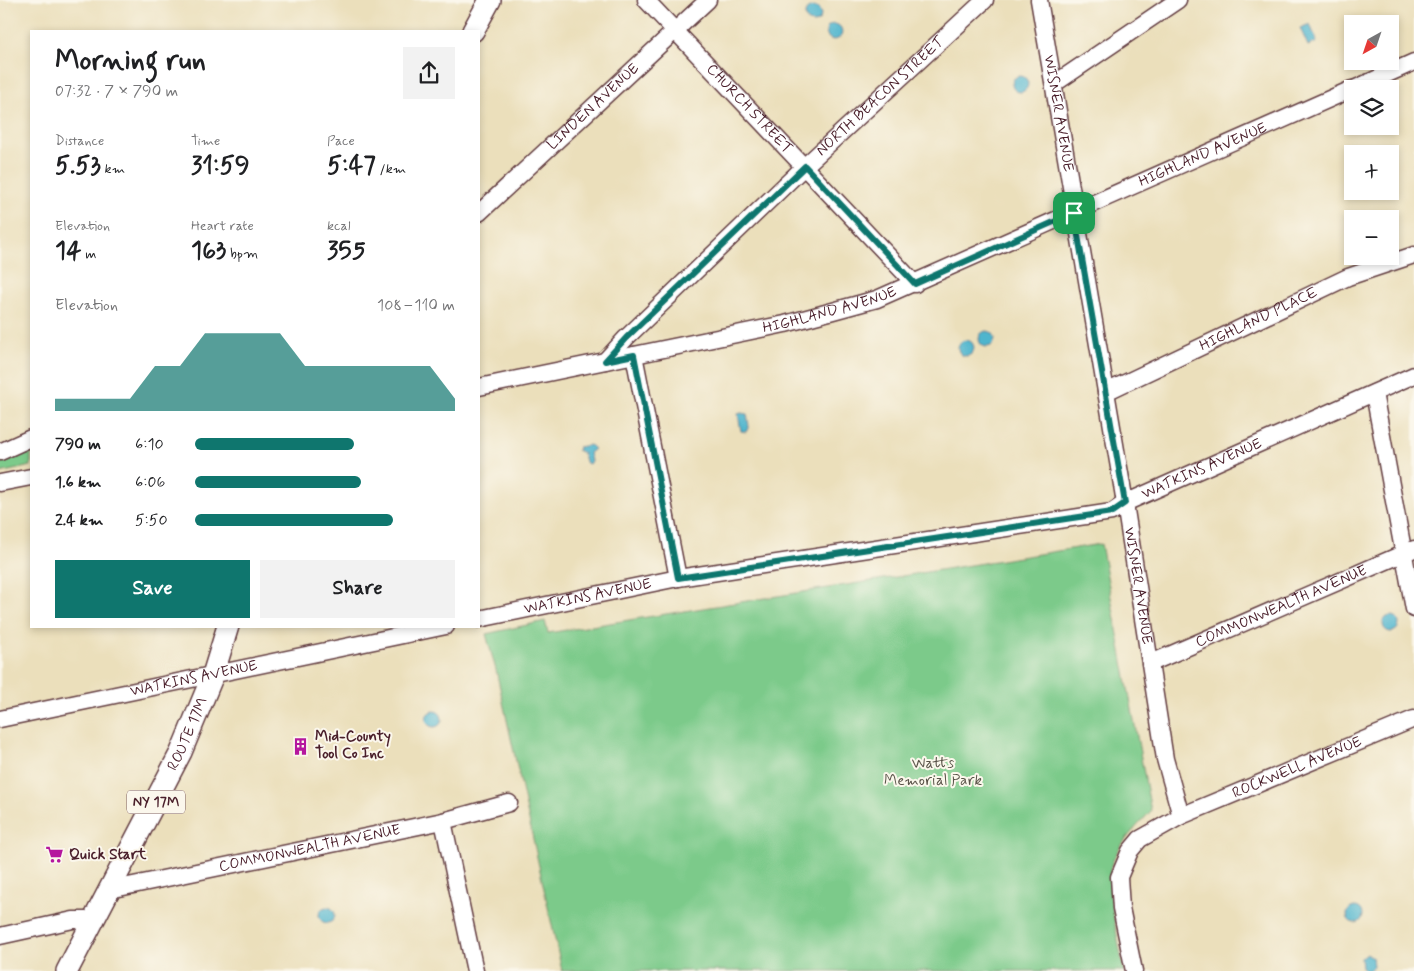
<!DOCTYPE html>
<meta charset="utf-8">
<style>
body{margin:0;font-family:Mynerve,sans-serif;background:#f2f2f2;color:#202124;height:100vh;display:flex;flex-direction:column;font-size:19px;white-space:nowrap}
*{box-sizing:border-box;margin:0}
p{font-size:16px;color:#757577}
.icon{flex:none;width:28px;height:28px;fill:none;stroke:currentColor;stroke-width:2;stroke-linecap:round;stroke-linejoin:round}
.map{position:relative;flex:1;overflow:hidden}
.panel{position:absolute;left:30px;top:30px;width:450px;height:598px;display:flex;flex-direction:column;background:#fff;border-radius:0px;box-shadow:0 2px 8px #0003}
.panel>*{flex:none}
.needle{width:32px;rotate:220deg}
.buttons{position:absolute;left:1344px;top:15px;display:grid;gap:10px}
.buttons a{display:grid;place-items:center;width:55px;height:55px;border-radius:0px;background:#fff;box-shadow:0 2px 8px #0003;font-size:25px}
.pin{position:absolute;display:grid;place-items:center;width:42px;height:42px;color:#fff;margin:-21px;border-radius:10px;box-shadow:0 2px 8px #0006}
.round{display:grid;place-items:center;flex:none;width:52px;height:52px;border-radius:0px;background:#f2f2f2}
.head{display:flex;align-items:center;justify-content:space-between;height:85px;padding:0 25px}
h1{font-size:28px;font-weight:700;line-height:38px}
.stats{display:grid;grid-template-columns:repeat(3,1fr);gap:8px;height:85px;padding:5px 25px}
.stats div{display:grid;align-content:center}
.stats b{font-size:25px;font-weight:700}
.stats small{font-size:14px;font-weight:400}
.stats p{font-size:14px}
.chart{height:140px;padding:10px 25px}
.chart p{display:flex;justify-content:space-between}
.chart svg{width:100%;height:90px;margin-top:5px;fill:#0f766e;opacity:.7}
.button{display:flex;gap:10px;margin-top:auto;padding:10px 25px}
.button a{flex:1;height:58px;border-radius:0px;background:#0f766e;color:#fff;font-size:20px;font-weight:700;line-height:58px;text-align:center}
.button a+a{background:#f2f2f2;color:#202124}
ul{padding:0 25px;list-style:none;font-size:16px}
li{display:grid;grid-template-columns:80px 60px 1fr;align-items:center;height:38px}
li i{height:12px;border-radius:6px;background:#0f766e}
.map>svg:first-child{display:block}
.green{fill:#7cca8a;stroke:#63745a}
.water{fill:#4fb5cd;stroke:#4c6a7c}
.lines{fill:none;stroke-linecap:round;stroke-linejoin:round}
.minor-casing{stroke:#623c41;stroke-width:19}
.major-casing{stroke:#623c41;stroke-width:24}
.minor{stroke:#fff;stroke-width:16}
.major{stroke:#fff;stroke-width:21}
.route-casing{stroke:#fff;stroke-width:10}
.route{stroke:#0f766e;stroke-width:6}
.labels{text-anchor:middle;dominant-baseline:central;stroke-width:4;stroke-linejoin:round;paint-order:stroke}
.shield{fill:#fbf7ec;stroke:#7f6065;stroke-width:1}
.shield-label{font-size:14px;font-weight:bold;fill:#4a1f2b}
.street-label{font-size:15px;fill:#4a1f2b;stroke:#fbf7ec}
.poi-label{font-size:15px;font-weight:bold;fill:#4a1f2b;stroke:#fbf7ec;text-anchor:start}
.park-label{font-size:15px;fill:#595248;stroke:#fbf7ec}
</style>
<div class="map">
<svg width="1414" height="971" viewBox="0 0 1414 971">
<rect width="100%" height="100%" fill="#fbf7ec"/>
<filter id="ink" filterUnits="userSpaceOnUse"><feTurbulence type="fractalNoise" baseFrequency=".02" numOctaves="2"/><feDisplacementMap in="SourceGraphic" scale="10" xChannelSelector="R" yChannelSelector="G"/><feConvolveMatrix kernelMatrix="1 2 1 2 8 2 1 2 1" color-interpolation-filters="sRGB"/></filter>
<filter id="wash" filterUnits="userSpaceOnUse"><feTurbulence type="fractalNoise" baseFrequency=".0096" numOctaves="4" result="noise"/><feDisplacementMap in="SourceGraphic" scale="20" xChannelSelector="R" yChannelSelector="G"/><feGaussianBlur stdDeviation="1.12" result="paint"/><feColorMatrix in="noise" values="0 0 0 0 0 0 0 0 0 0 0 0 0 0 0 0 0 1.4 0 .05"/><feComposite in="paint" operator="in"/></filter>
<g filter="url(#wash)">
<rect width="100%" height="100%" fill="#ebdfbb"/>
<!-- green -->
<g class="green">
<path d="M31 448V466L0 473V463Z"/>
<path d="M1101 544 1151 811C1136 827 1120 843 1112 863 1104 882 1120 948 1124 971H562L496 670 486 634 545 621 548 633Z"/>
</g>
<!-- water -->
<g class="water">
<circle cx="813" cy="15" r="8"/>
<circle cx="834" cy="32" r="8"/>
<path d="M1310 24 1317 42 1308 46 1300 28Z"/>
<circle cx="1020" cy="84" r="8"/>
<circle cx="987" cy="339" r="8"/>
<circle cx="966" cy="348" r="8"/>
<path d="M741 413 747 414 749 426 746 432 741 431 738 414Z"/>
<path d="M590 445 594 449 589 453 591 461 589 464 585 462 583 453 577 450 578 447Z"/>
<circle cx="1391" cy="624" r="8"/>
<circle cx="434" cy="719" r="8"/>
<circle cx="327" cy="915" r="8"/>
<circle cx="1355" cy="915" r="8"/>
<path d="M1367 953 1372 957 1373 966 1370 970 1366 971 1362 968 1361 958Z"/>
</g>
</g>
<g filter="url(#ink)">
<g class="lines">
<defs>
<g id="minor">
<path id="s1" d="M646 0 915 284"/>
<path id="s2" d="M1039 0 1123 491 1165 759 1181 816"/>
<path d="M1054 84 1178 0"/>
<path d="M1354 89 1414 62"/>
<path id="s3" d="M479 213 708 0"/>
<path d="M634 355 678 578"/>
<path id="s4" d="M605 361 626 338 805 166 985 0"/>
<path id="s5" d="M479 387 785 324 877 299 1352 89"/>
<path id="s6" d="M1106 392 1348 277 1414 255"/>
<path d="M1374 393 1414 609"/>
<path d="M0 452 31 438"/>
<path d="M0 483 31 477"/>
<path id="s7" d="M479 619 678 578 1112 512 1125 503 1414 375"/>
<path id="s8" d="M1151 663 1414 549"/>
<path id="s9" d="M0 719 446 626"/>
<path d="M443 821 475 971"/>
<path id="s10" d="M109 890 443 821 509 803"/>
<path d="M0 936 73 920H94"/>
<path id="s11" d="M1134 971 1121 908 1119 877 1130 851 1140 839 1181 816 1414 719"/>
</g>
<g id="major">
<path d="M473 31 490 0"/>
<path id="s12" d="M67 971 181 752 213 675 228 626"/>
</g>
</defs>
<!-- minor casing -->
<use href="#minor" class="minor-casing"/>
<!-- major casing -->
<use href="#major" class="major-casing"/>
<!-- minor -->
<use href="#minor" class="minor"/>
<!-- major -->
<use href="#major" class="major"/>
</g>
</g>
<g class="lines" filter="url(#ink)">
<defs>
<path id="route" d="M805 166 915 284 1074 213 1125 503 1112 512 678 578 634 355 605 361 626 338Z"/>
</defs>
<!-- route casing -->
<use href="#route" class="route-casing"/>
<!-- route -->
<use href="#route" class="route"/>
</g>
<!-- icons -->
<defs>
<symbol id="building-bare" viewBox="-9 -9 18 18"><path d="M-4-6H4V6H1V3H-1V6H-4ZM-2.5-4.3h1.7v1.8h-1.7ZM.8-4.3h1.7v1.8H.8ZM-2.5-1h1.7V.8h-1.7ZM.8-1h1.7V.8H.8Z" fill="#b5179e" stroke="#fbf7ec" stroke-width="2.5" paint-order="stroke"/></symbol>
<symbol id="supermarket-bare" viewBox="-9 -9 18 18"><path d="M-6-5.5h2.5l.6 2H6L4.5 2H-2.5L-4.4-4H-6ZM-1.5 3.2a1.3 1.3 0 1 0 .1 0ZM3 3.2a1.3 1.3 0 1 0 .1 0Z" fill="#b5179e" stroke="#fbf7ec" stroke-width="2.5" paint-order="stroke"/></symbol>
</defs>
<g fill-rule="evenodd">
<use href="#building-bare" x="288" y="734" width="25" height="25"/>
<use href="#supermarket-bare" x="42" y="842" width="25" height="25"/>
</g>
<g class="labels">
<!-- shield labels -->
<rect class="shield" x="127" y="790.5" width="58" height="23" rx="4"/>
<g class="shield-label">
<text x="156" y="802">NY 17M</text>
</g>
<!-- street labels -->
<g class="street-label">
<text stroke="none"><textPath href="#s4" startOffset="382">NORTH BEACON STREET</textPath></text>
<text stroke="none"><textPath href="#s3" startOffset="156">LINDEN AVENUE</textPath></text>
<text stroke="none"><textPath href="#s1" startOffset="150">CHURCH STREET</textPath></text>
<text stroke="none"><textPath href="#s2" startOffset="115">WISNER AVENUE</textPath></text>
<text stroke="none"><textPath href="#s5" startOffset="764">HIGHLAND AVENUE</textPath></text>
<text stroke="none"><textPath href="#s5" startOffset="359">HIGHLAND AVENUE</textPath></text>
<text stroke="none"><textPath href="#s6" startOffset="169">HIGHLAND PLACE</textPath></text>
<text stroke="none"><textPath href="#s7" startOffset="742">WATKINS AVENUE</textPath></text>
<text stroke="none"><textPath href="#s2" startOffset="594">WISNER AVENUE</textPath></text>
<text stroke="none"><textPath href="#s7" startOffset="111">WATKINS AVENUE</textPath></text>
<text stroke="none"><textPath href="#s8" startOffset="142">COMMONWEALTH AVENUE</textPath></text>
<text stroke="none"><textPath href="#s9" startOffset="198">WATKINS AVENUE</textPath></text>
<text stroke="none"><textPath href="#s12" startOffset="266">ROUTE 17M</textPath></text>
<text stroke="none"><textPath href="#s11" startOffset="312">ROCKWELL AVENUE</textPath></text>
<text stroke="none"><textPath href="#s10" startOffset="205">COMMONWEALTH AVENUE</textPath></text>
</g>
<!-- poi labels -->
<g class="poi-label">
<text x="315" y="737">Mid-County<tspan x="315" dy="17">Tool Co Inc</tspan></text>
<text x="69" y="855">Quick Start</text>
</g>
<!-- park labels -->
<g class="park-label">
<text x="933" y="764">Watts<tspan x="933" dy="17">Memorial Park</tspan></text>
</g>
</g>
</svg>
<div class="buttons">
<a><svg class="needle" viewBox="-14 -14 28 28"><path d="M0-13l5 13h-10z" fill="#e53935"/><path d="M0 13l5-13h-10z" fill="#757577"/></svg></a>
<a><svg class="icon" aria-label="layers" viewBox="0 0 24 24"><path d="M12 4l9 5-9 5-9-5zM3 14l9 5 9-5"/></svg></a>
<a>+</a>
<a>−</a>
</div>
<div class="pin" style="left:1074px;top:213px;background:#1e9e55"><svg class="icon" aria-label="arrive" viewBox="0 0 24 24"><path d="M6 21V4h12l-3 4 3 4H6"/></svg></div>
<section class="panel">
<div class="head"><div><h1>Morning run</h1><p>07:32 · 7 × 790 m</p></div><a class="round"><svg class="icon" aria-label="share" viewBox="0 0 24 24"><path d="M12 15V3M7 8l5-5 5 5M5 13v7h14v-7"/></svg></a></div>
<div class="stats">
<div><p>Distance</p><b>5.53<small> km</small></b></div>
<div><p>Time</p><b>31:59</b></div>
<div><p>Pace</p><b>5:47<small> /km</small></b></div>
</div>
<div class="stats">
<div><p>Elevation</p><b>14<small> m</small></b></div>
<div><p>Heart rate</p><b>163<small> bpm</small></b></div>
<div><p>kcal</p><b>355</b></div>
</div>
<div class="chart"><p><span>Elevation</span>108–110 m</p>
<svg viewBox="0 0 160 44" preserveAspectRatio="none"><path d="M0 44V38L10 38L20 38L30 38L40 22L50 22L60 6L70 6L80 6L90 6L100 22L110 22L120 22L130 22L140 22L150 22L160 38V44z"/></svg>
</div>
<ul>
<li><b>790 m</b>6:10<i style="width:61%"></i></li>
<li><b>1.6 km</b>6:06<i style="width:64%"></i></li>
<li><b>2.4 km</b>5:50<i style="width:76%"></i></li>
</ul>
<div class="button"><a>Save</a><a>Share</a></div>
</section>
</div>
